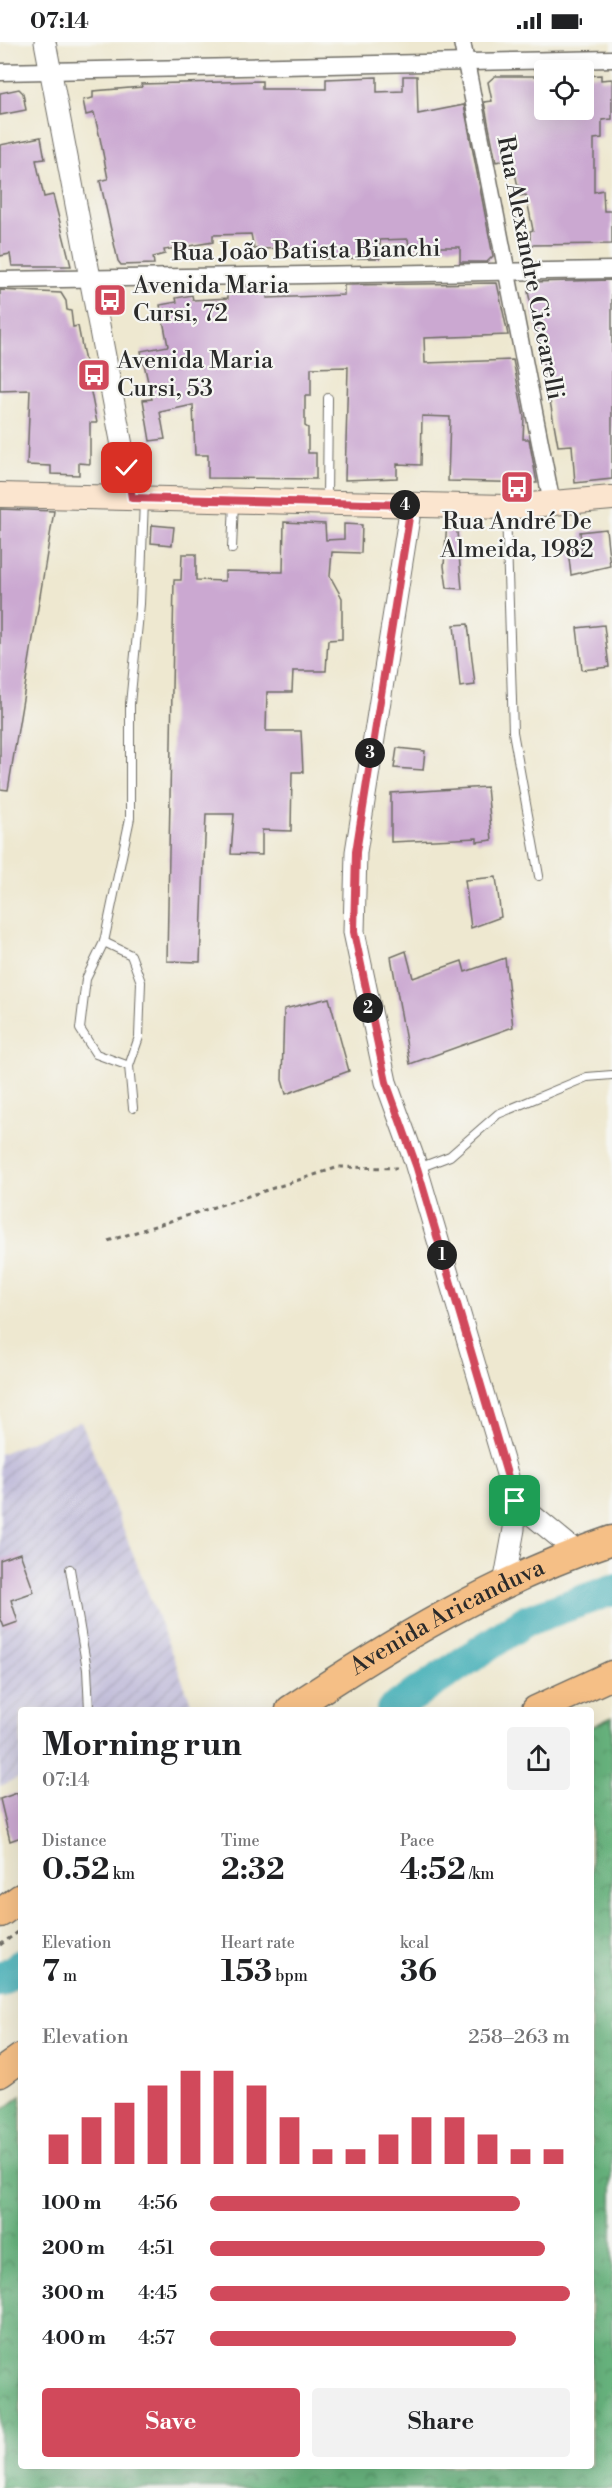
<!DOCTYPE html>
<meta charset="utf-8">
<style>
body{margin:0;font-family:"Libre Bodoni",serif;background:#f2f2f2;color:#202124;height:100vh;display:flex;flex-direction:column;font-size:22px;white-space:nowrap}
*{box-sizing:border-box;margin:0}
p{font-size:20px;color:#757577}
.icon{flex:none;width:33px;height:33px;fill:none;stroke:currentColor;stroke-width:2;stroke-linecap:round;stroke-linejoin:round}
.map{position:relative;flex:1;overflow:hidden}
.side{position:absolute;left:18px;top:1665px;width:576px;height:762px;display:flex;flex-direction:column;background:#fff;border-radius:6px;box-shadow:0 6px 24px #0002}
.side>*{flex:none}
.controls{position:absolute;left:534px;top:18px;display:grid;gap:12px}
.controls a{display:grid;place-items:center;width:60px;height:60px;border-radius:6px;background:#fff;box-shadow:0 6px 24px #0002;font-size:30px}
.pin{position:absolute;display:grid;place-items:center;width:51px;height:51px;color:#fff;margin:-26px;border-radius:12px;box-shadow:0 3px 9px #0006}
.km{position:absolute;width:30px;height:30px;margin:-15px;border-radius:50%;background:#222;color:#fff;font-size:16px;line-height:30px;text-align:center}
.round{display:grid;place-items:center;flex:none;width:63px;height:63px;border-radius:6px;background:#f2f2f2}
.overview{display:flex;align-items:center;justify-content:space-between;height:102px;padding:0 24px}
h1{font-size:33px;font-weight:700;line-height:45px}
.stats{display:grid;grid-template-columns:repeat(3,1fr);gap:9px;height:102px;padding:6px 24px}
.stats div{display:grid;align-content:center}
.stats b{font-size:30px;font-weight:700}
.stats small{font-size:16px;font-weight:400}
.stats p{font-size:16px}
.chart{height:168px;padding:12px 24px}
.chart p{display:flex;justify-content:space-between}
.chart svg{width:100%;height:108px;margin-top:6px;stroke:#d1495b;stroke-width:6}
.primary-button{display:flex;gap:12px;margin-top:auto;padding:12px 24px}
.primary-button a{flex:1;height:69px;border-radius:6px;background:#d1495b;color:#fff;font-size:24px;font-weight:700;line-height:69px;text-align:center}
.primary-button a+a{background:#f2f2f2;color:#202124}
ul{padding:0 24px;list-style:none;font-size:20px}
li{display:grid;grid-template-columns:96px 72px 1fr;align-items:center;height:45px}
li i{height:15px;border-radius:8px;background:#d1495b}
.status{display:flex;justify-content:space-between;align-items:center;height:42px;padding:0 30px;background:#fff;direction:ltr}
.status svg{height:16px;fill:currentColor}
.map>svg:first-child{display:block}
.industrial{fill:url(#industrial-furrows)}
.forest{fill:url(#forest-crowns);stroke:#4a7054;stroke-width:1.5}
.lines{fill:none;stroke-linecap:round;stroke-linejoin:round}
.river{stroke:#3aabb4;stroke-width:32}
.building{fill:#cba8d1}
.service-casing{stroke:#6f6d65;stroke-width:10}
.minor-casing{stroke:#6f6d65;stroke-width:19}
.tertiary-casing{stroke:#6f6d65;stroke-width:23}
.secondary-casing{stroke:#6f6d65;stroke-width:26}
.trunk-casing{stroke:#6f6d65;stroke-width:31}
.path{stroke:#6f6d65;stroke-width:3;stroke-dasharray:4.5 4.5;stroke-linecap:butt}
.service{stroke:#fff;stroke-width:8}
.minor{stroke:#fff;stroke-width:16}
.tertiary{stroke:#fff;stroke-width:21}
.secondary{stroke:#fbe5cf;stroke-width:24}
.trunk{stroke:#f5bf86;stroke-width:28}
.route-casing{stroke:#fff;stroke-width:12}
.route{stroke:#d1495b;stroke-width:8}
.labels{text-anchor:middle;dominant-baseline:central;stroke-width:4.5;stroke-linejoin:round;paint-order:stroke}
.street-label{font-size:24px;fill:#2b2b2b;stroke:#f6f6f2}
.poi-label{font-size:24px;fill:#2b2b2b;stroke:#f6f6f2;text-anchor:start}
</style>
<div class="status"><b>07:14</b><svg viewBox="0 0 49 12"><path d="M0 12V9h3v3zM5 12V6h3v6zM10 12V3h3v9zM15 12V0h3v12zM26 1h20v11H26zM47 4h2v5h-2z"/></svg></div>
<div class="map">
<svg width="612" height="2446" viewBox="0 0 612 2446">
<defs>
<pattern id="industrial-furrows" width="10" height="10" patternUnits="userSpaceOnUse" patternTransform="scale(1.5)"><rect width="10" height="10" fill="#c4c0db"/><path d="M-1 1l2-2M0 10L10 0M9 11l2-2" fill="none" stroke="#a9a5bc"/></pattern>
<pattern id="forest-crowns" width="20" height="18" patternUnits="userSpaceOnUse" patternTransform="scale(1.5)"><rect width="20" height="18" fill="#68b47e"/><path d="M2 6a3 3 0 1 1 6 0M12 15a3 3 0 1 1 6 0" fill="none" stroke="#569367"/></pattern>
</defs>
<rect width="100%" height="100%" fill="#f6f6f2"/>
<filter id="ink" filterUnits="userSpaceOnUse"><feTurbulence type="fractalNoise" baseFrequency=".0167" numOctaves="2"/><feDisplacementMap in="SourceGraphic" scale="12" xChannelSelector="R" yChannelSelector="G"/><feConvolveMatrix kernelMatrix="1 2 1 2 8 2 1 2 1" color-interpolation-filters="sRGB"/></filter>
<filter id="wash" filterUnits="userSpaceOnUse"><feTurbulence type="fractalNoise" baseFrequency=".008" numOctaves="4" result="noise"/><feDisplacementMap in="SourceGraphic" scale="24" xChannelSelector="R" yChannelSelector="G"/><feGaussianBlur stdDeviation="1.35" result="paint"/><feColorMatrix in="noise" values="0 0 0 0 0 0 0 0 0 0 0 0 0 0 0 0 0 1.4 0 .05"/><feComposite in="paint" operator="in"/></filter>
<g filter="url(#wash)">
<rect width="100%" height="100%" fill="#eee8d0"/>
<!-- industrial -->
<path class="industrial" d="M81 1379 194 1668H21V1735L0 1744V1412Z"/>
<!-- forest -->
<path class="forest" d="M612 1675V2446H0V2070L21 2054V2424H591V1685Z"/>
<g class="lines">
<!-- river -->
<g class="river">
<path d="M392 1668 525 1579 612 1548"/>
<path d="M0 1938 21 1923"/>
</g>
</g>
<g id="blocks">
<!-- building -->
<g class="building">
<path d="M601 33V38L612 37V77L602 78V96L594 97V150L603 148 604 169H612V202L530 203V189L533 188 526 153 520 154 512 117 496 120 484 60 492 59 488 40 495 34H540L541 46 544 45V68H584V34Z"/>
<path d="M403 34H417L418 72 464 63 493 214 487 220H460V205H409L408 197 380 198V216L308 217 306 206 254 207 251 192 213 193V200L164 208 165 212 153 215 154 222 121 223 118 219 100 139 108 137 100 96 94 71 86 73 83 58 93 56V49L142 45 141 42 262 39V47H326V37L377 35V50L403 49Z"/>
<path d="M19 47 23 51 26 68 0 73V51Z"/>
<path d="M41 95 45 117 36 118 44 155 53 153 71 224H12L10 212 0 214V103Z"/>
<path d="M612 238V437L575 441 572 403 558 404 538 292 528 250 531 240Z"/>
<path d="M497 241 508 293 424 296 425 321 513 318 524 375 523 397H529L537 441 448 439 450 375 422 374 421 423 397 422V436L345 438 348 325 311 326V354H305V384L308 386V411H316V437L208 436V413H195L193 363 160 370 165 397 150 399 143 358 152 357 141 309 168 304 160 263 177 260 176 256 192 253 193 258 228 256V245L267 244V256L344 253V243Z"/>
<path d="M0 248 61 251 66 259 67 268 71 269 73 285 78 284 97 381H90V422L79 421V433L51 432V424L27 423 30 348 0 349Z"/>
<path d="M0 467 54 469 8 748 0 747Z"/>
<path d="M447 478H456L462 547 447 546 444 524Z"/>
<path d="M284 480 325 482 326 498 344 497V482L362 483 361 511 332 510 330 534 342 556V597L328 598 326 629H293L292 650H267L266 689H301L303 730H292L291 789 262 788V813L231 812 234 772H206L200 920 167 919 174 538H181L182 512H196V538L225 539V529L283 530Z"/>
<path d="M152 483 174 485 172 503 151 501Z"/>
<path d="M606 487 610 524 571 533 568 508 582 506 580 490Z"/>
<path d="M468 582 475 643 460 645 454 583Z"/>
<path d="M604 583 609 625 582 628 577 586Z"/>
<path d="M397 706 425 709 423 728 394 726Z"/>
<path d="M487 745 492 798 477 800V796L391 800V751Z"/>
<path d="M496 835 501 875 471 886 465 838Z"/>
<path d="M406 909 413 936 462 919 465 930 505 916 513 985 410 1022 391 915Z"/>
<path d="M329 956 349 1029 286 1052 282 1038 284 967Z"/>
<path d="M20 1511 34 1550 11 1558 18 1580 4 1585 0 1575V1518Z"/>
<path d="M17 1751 21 1762V1795L10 1799 0 1757Z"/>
</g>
</g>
</g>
<g filter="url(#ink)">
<use href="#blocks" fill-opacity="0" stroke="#6f6d65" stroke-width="1.5"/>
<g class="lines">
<defs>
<g id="service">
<path d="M327 457 328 356"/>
<path d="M506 468 513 690 539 834"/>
<path d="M232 507 234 459"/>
<path d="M104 900 131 913 141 940 139 995 129 1024 133 1066"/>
<path d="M129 1024 96 1012 80 987 86 937 104 900 130 776V662L140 562 144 458"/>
<path d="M416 1127 450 1114 498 1072 587 1035 612 1033"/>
<path d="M70 1527 87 1627 89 1668"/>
</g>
<g id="minor">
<path d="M462 0 552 462"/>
<path d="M0 30 612 17"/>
<path d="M0 238 612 228"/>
</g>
<g id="tertiary">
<path d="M45 0 132 456"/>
<path d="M411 463 356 810 354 890 386 1040 414 1117 515 1459 514 1487 504 1542"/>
<path d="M515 1459 577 1510"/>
</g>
<path id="secondary" d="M0 453 506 465 612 456"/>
<g id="trunk">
<path id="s1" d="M290 1668C391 1601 496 1537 612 1498"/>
<path d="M536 1668 612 1633"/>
<path d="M0 1871 21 1856"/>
<path d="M0 2031 21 2016"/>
</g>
</defs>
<!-- service casing -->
<use href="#service" class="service-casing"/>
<!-- minor casing -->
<use href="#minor" class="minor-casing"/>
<!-- tertiary casing -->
<use href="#tertiary" class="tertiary-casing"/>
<!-- secondary casing -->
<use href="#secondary" class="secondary-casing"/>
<!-- trunk casing -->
<use href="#trunk" class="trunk-casing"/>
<!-- path -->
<g class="path">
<path d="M108 1199 339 1125 397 1126"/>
<path d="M0 1903 21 1888"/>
</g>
<!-- service -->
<use href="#service" class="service"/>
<!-- minor -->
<use href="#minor" class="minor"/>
<!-- tertiary -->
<use href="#tertiary" class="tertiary"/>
<!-- secondary -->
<use href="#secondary" class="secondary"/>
<!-- trunk -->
<use href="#trunk" class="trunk"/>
</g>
</g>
<g class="lines" filter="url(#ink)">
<defs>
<path id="route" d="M127 426 132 456 411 463 356 810 354 890 386 1040 417 1126 515 1459"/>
</defs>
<!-- route casing -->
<use href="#route" class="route-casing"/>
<!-- route -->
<use href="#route" class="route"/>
</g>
<!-- icons -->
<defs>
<symbol id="bus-square" viewBox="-11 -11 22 22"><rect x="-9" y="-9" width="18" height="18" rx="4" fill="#d1495b" stroke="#f6f6f2"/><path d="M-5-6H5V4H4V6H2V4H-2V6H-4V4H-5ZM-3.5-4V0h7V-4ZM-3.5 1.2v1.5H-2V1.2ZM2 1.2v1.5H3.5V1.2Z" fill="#fff"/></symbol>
</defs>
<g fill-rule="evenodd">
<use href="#bus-square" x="91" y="239" width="38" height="38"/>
<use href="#bus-square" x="75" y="314" width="38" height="38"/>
<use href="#bus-square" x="498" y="426" width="38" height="38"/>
</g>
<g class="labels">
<!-- street labels -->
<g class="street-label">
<text transform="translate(306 209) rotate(-1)">Rua João Batista Bianchi</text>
<text transform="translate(530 226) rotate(79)">Rua Alexandre Ciccarelli</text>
<text stroke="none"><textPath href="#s1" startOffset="183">Avenida Aricanduva</textPath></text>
</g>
<!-- poi labels -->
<g class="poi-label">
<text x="133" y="244">Avenida Maria<tspan x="133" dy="28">Cursi, 72</tspan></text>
<text x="117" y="319">Avenida Maria<tspan x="117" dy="28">Cursi, 53</tspan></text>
<text x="517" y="480" text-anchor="middle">Rua André De<tspan x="517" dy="28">Almeida, 1982</tspan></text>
</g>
</g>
</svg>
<div class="controls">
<a><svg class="icon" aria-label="locate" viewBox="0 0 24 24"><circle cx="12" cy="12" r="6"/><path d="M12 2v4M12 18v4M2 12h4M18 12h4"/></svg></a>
</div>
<div class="pin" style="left:515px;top:1459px;background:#1e9e55"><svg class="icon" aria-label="arrive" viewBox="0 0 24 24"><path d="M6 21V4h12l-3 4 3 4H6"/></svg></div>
<div class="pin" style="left:127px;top:426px;background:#d93025"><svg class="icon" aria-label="check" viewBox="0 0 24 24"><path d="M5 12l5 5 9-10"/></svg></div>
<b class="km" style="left:442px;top:1213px">1</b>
<b class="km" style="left:368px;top:966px">2</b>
<b class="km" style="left:370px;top:711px">3</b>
<b class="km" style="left:405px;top:463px">4</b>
<section class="side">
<div class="overview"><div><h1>Morning run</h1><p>07:14</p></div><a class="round"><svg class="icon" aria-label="share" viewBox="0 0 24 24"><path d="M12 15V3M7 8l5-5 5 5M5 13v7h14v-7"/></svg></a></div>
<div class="stats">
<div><p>Distance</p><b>0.52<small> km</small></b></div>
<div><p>Time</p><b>2:32</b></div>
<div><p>Pace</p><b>4:52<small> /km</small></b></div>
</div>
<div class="stats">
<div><p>Elevation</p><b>7<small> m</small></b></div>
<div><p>Heart rate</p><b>153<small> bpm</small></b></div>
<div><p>kcal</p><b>36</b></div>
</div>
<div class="chart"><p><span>Elevation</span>258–263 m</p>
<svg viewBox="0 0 160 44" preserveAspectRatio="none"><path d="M5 44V32M15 44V25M25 44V19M35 44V12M45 44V6M55 44V6M65 44V12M75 44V25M85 44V38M95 44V38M105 44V32M115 44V25M125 44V25M135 44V32M145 44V38M155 44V38"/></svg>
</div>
<ul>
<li><b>100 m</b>4:56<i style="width:86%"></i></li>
<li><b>200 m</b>4:51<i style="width:93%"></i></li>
<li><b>300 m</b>4:45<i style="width:100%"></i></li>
<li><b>400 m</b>4:57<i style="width:85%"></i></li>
</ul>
<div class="primary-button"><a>Save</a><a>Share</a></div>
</section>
</div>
